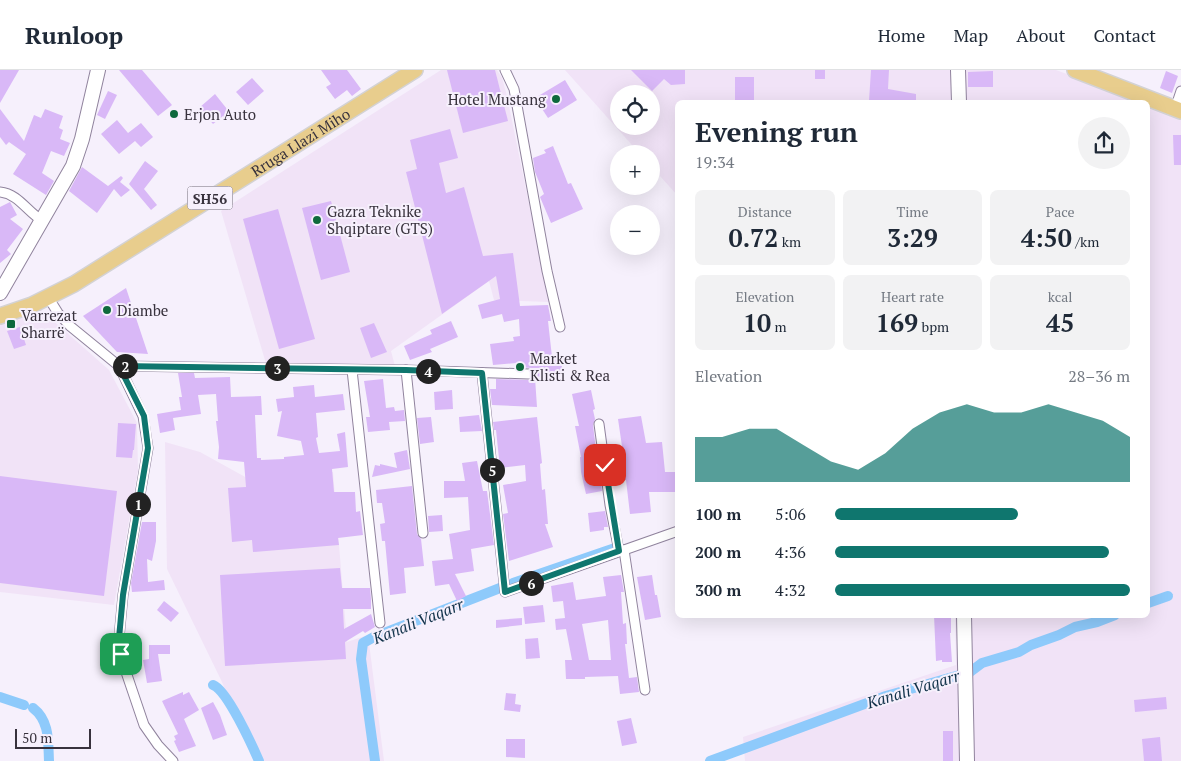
<!DOCTYPE html>
<meta charset="utf-8">
<style>
body{margin:0;font-family:"PT Serif",serif;background:#f2f2f3;color:#1f2937;height:100vh;display:flex;flex-direction:column;font-size:19px;white-space:nowrap}
*{box-sizing:border-box;margin:0}
p{font-size:16px;color:#747a83}
.icon{flex:none;width:28px;height:28px;fill:none;stroke:currentColor;stroke-width:2;stroke-linecap:round;stroke-linejoin:round}
.map{position:relative;flex:1;overflow:hidden}
.drawer{position:absolute;left:675px;top:30px;width:475px;height:518px;display:flex;flex-direction:column;background:#fff;border-radius:8px;box-shadow:0 5px 20px #0002}
.drawer>*{flex:none}
.controls{position:absolute;left:610px;top:15px;display:grid;gap:10px}
.controls a{display:grid;place-items:center;width:50px;height:50px;border-radius:50%;background:#fff;box-shadow:0 5px 20px #0002;font-size:25px}
.scale{position:absolute;left:15px;bottom:12px;width:76px;box-sizing:border-box;padding-left:5px;border:2px solid #38323d;border-top:0;font-size:14px;line-height:18px;white-space:nowrap;color:#38323d;-webkit-text-stroke:4px #f6f0fc;paint-order:stroke}
.pin{position:absolute;display:grid;place-items:center;width:42px;height:42px;color:#fff;margin:-21px;border-radius:10px;box-shadow:0 2px 8px #0006}
.km{position:absolute;width:25px;height:25px;margin:-12px;border-radius:50%;background:#222;color:#fff;font-size:14px;line-height:25px;text-align:center}
.round{display:grid;place-items:center;flex:none;width:52px;height:52px;border-radius:26px;background:#f2f2f3}
.head{display:flex;align-items:center;justify-content:space-between;height:85px;padding:0 20px}
h1{font-size:28px;font-weight:700;line-height:38px}
.figures{display:grid;grid-template-columns:repeat(3,1fr);gap:8px;height:85px;padding:5px 20px}
.figures div{display:grid;align-content:center;border-radius:8px;background:#f2f2f3;text-align:center}
.figures b{font-size:25px;font-weight:700}
.figures small{font-size:14px;font-weight:400}
.figures p{font-size:14px}
.chart{height:140px;padding:10px 20px}
.chart p{display:flex;justify-content:space-between}
.chart svg{width:100%;height:90px;margin-top:5px;fill:#0f766e;opacity:.7}
ul{padding:0 20px;list-style:none;font-size:16px}
li{display:grid;grid-template-columns:80px 60px 1fr;align-items:center;height:38px}
li i{height:12px;border-radius:6px;background:#0f766e}
header{display:flex;align-items:center;gap:30px;box-sizing:border-box;height:70px;padding:0 25px;background:#fff;border-bottom:1px solid #e0e1e3}
header strong{font-size:24px}
nav{display:flex;gap:28px;margin-inline-start:auto;font-size:18px}
.map>svg:first-child{display:block}
.commercial{fill:#f1e3f7;fill-rule:evenodd}
.lines{fill:none;stroke-linecap:round;stroke-linejoin:round}
.canal{stroke:#8ecafb;stroke-width:10}
.building{fill:#d9b8f7;fill-rule:evenodd}
.street-casing{stroke:#90839d;stroke-width:11}
.secondary-casing{stroke:#90839d;stroke-width:16}
.primary-casing{stroke:#d3d2d4;stroke-width:18}
.street{stroke:#fff;stroke-width:9}
.secondary{stroke:#fff;stroke-width:14}
.primary{stroke:#e8cd8d;stroke-width:15}
.route-casing{stroke:#fff;stroke-width:10}
.route{stroke:#0f766e;stroke-width:6}
.poi-dot{fill:#0e693d;stroke:#f6f0fc;stroke-width:2}
.labels{text-anchor:middle;dominant-baseline:central;stroke-width:4;stroke-linejoin:round;paint-order:stroke}
.shield{fill:#f6f0fc;stroke:#716b76;stroke-width:1}
.shield-label{font-size:14px;font-weight:bold;fill:#38323d}
.poi-label{font-size:15px;fill:#38323d;stroke:#f6f0fc;text-anchor:start}
.street-label{font-size:15px;fill:#38323d;stroke:#f6f0fc}
.water-label{font-size:16px;font-style:italic;fill:#11324a;stroke:#f6f0fc}
</style>
<header>
<strong>Runloop</strong>
<nav><a>Home</a><a>Map</a><a>About</a><a>Contact</a></nav>
</header>
<div class="map">
<svg width="1181" height="691" viewBox="0 0 1181 691">
<rect width="100%" height="100%" fill="#f6f0fc"/>
<!-- commercial -->
<g class="commercial">
<path d="M441 0H497L502 8 507 26 549 232 494 230 489 211 391 281 396 300 267 297 221 141Z"/>
<path d="M565 0H1056L1142 32H678L677 125 651 96V84H640ZM619 24H651V56H619Z"/>
<path d="M1148 34 1181 47V691H745L743 667 956 595 955 545H1148Z"/>
<path d="M41 240 109 300 137 353 138 400 114 535 0 522V255Z"/>
<path d="M165 372 200 382 247 408 333 402 347 572 368 565 384 691H254L222 612 167 499Z"/>
</g>
<g class="lines">
<!-- canal -->
<g class="canal">
<path d="M513 513 615 478"/>
<path d="M1148 533 1168 526"/>
<path d="M213 615C227 620 252 675 259 691"/>
<path d="M0 627 24 635"/>
<path d="M33 638C50 651 48 672 49 691"/>
<path d="M375 691 361 589 363 573 374 567 500 518"/>
<path d="M710 691 886 626 970 602 982 593 1019 582 1031 575 1059 565 1075 557 1097 552 1115 545"/>
</g>
</g>
<!-- building -->
<g class="building">
<path d="M0 0H19L0 33Z"/>
<path d="M119 0H142L172 35 158 46Z"/>
<path d="M321 0H347L361 19 352 26 347 20 335 29 326 17 331 14Z"/>
<path d="M447 0H495L508 51 463 63Z"/>
<path d="M631 0H685V14L671 15 664 9 652 21Z"/>
<rect x="815" y="0" width="10" height="9"/>
<path d="M871 0H889L888 19 916 24V32L869 31Z"/>
<path d="M993 1V17H968V2Z"/>
<path d="M1166 1 1178 6 1172 23 1160 18Z"/>
<rect x="735" y="7" width="19" height="25"/>
<path d="M252 8 264 21 248 35 236 22Z"/>
<path d="M565 10 577 30 548 48 535 28Z"/>
<path d="M108 21 117 25 105 49 97 45Z"/>
<path d="M215 24 231 44 225 49 223 46 213 54 199 38Z"/>
<path d="M0 39 24 71 34 45 41 48 45 39 63 46 59 58 63 60 60 69 70 73 64 86 51 81 42 103 54 111 46 125 13 104 26 84 9 72 6 75 0 67Z"/>
<path d="M117 50 128 63 141 53 153 67 141 77 135 71 119 84 101 64Z"/>
<path d="M450 59 458 88 439 93 446 123 464 117 483 186 513 183 520 236 548 235 551 251H548L552 287 559 285 563 301 535 308 537 337 492 335 490 319H496V309L529 310 534 308 535 304 532 298 516 297V293L493 295 490 274 514 271 513 267 520 266 519 249 504 252 502 244 482 249 478 235 500 229 496 206 442 244 406 102 417 99 410 70Z"/>
<path d="M1173 65H1181V95H1174Z"/>
<path d="M553 76 568 114 571 113 583 139 551 153 540 127 544 124 535 102 533 88 546 83 544 80Z"/>
<path d="M145 91 158 101 144 119 157 135 151 140 129 114Z"/>
<path d="M82 97 108 116 121 106 123 108 120 112 130 120 121 127 114 119 97 143 69 121Z"/>
<path d="M331 131 350 202 321 210 302 138Z"/>
<path d="M10 132 17 145 10 149 23 159 7 180 11 184 0 193V137Z"/>
<path d="M278 139 315 269 279 279 243 149Z"/>
<path d="M126 218 148 284 117 282 83 246Z"/>
<path d="M451 251 458 267 430 279 432 282 410 290 404 276 432 264 430 260Z"/>
<path d="M374 253 387 282 371 288 360 258Z"/>
<path d="M20 257 26 275 14 279 7 261Z"/>
<path d="M178 303H194L195 308 230 307 231 327 261 326 262 345H255L257 388H261V390L284 389V387L304 385 301 371 277 366 282 341 278 342 276 329 294 327 293 317 314 315 315 327 343 324 345 340 316 343 318 367 316 368 319 383 340 381 337 364 345 362 348 397 332 399 334 422H355L356 442 360 441 363 465 338 468 339 475 253 482 252 470 232 472 228 418 246 417 244 392 218 389 219 377 216 351H218L216 324 198 325 201 344 173 348 175 360 160 363 157 344 181 340 179 327H182Z"/>
<path d="M383 309 386 338 394 337 395 341 404 340 405 351 389 352 390 360 368 362 366 347H370L364 311Z"/>
<path d="M452 320 453 339 435 340 434 322Z"/>
<path d="M591 320 595 339 593 340 595 349 593 355 596 380H595L597 405H600L602 421 586 424 581 402 580 387H581L575 356H579L572 324Z"/>
<path d="M479 345 482 361 460 362 459 347Z"/>
<path d="M641 346 646 373 662 372 665 402H675V422H649L651 442 630 444 626 410 617 411 615 391 624 390 618 349Z"/>
<path d="M431 347 434 372 420 374 417 348Z"/>
<path d="M537 347 542 393 540 394 542 420 545 419 548 454H545L553 477 509 491 503 444 508 443 503 415 526 411 525 395 500 398 496 360H494L493 352Z"/>
<path d="M118 353 136 354 134 380H133L132 388 116 387Z"/>
<path d="M407 380 410 399 372 407 375 395 380 396V394L397 398 394 383Z"/>
<path d="M477 391 483 421H487L494 475 471 479 474 501 455 504 466 526 457 531 449 514 435 516 432 491 453 489 449 464 470 460 468 427 444 428V411H465L462 393Z"/>
<path d="M0 406 117 421 104 526 0 513Z"/>
<path d="M412 416 417 464 421 469 424 496 404 498 406 523 390 525 385 471H382L380 454 385 453 382 433H377L376 420Z"/>
<path d="M605 441 608 457H604V460L590 462 588 443Z"/>
<path d="M442 445 443 461 429 462 428 446Z"/>
<path d="M142 452H156V471L152 491 147 489 148 512 164 510 165 520 132 522 131 513Z"/>
<path d="M340 498 342 518H370L371 529V539H343L344 559 371 544 375 557 365 563 363 561 345 572 346 589 225 596 220 505Z"/>
<path d="M621 505 624 522H621L623 554 626 553 627 574H625L629 608 637 607 639 622 620 624 618 606 585 607V609H566L565 590H572L566 559 556 560 555 549 565 548 563 531 553 532 551 516 573 512 576 530 606 526 603 507ZM608 550 611 590H589L582 554Z"/>
<path d="M652 505 655 525H657L661 547 645 550 637 507Z"/>
<path d="M164 531 179 543 171 552 157 540Z"/>
<path d="M543 535 545 552 525 554 523 537Z"/>
<path d="M934 545H951V563H950L952 592H942V590L936 591Z"/>
<path d="M522 548V555L496 558V550Z"/>
<path d="M538 568 540 588 526 589 525 569Z"/>
<path d="M149 575H170V584H158L162 611 147 613 143 590 149 589Z"/>
<path d="M183 622V625L189 622 199 640 184 649 196 676 179 682 174 671 176 670 174 666 178 664 162 631Z"/>
<path d="M506 623 516 624 515 634 521 635 520 642 504 640Z"/>
<path d="M1166 627 1167 639 1135 642 1134 630Z"/>
<path d="M213 632 220 645 227 665 213 670 201 638Z"/>
<path d="M631 648 637 673 622 676 617 651Z"/>
<rect x="943" y="661" width="10" height="30"/>
<path d="M1160 667 1162 691H1144L1142 669Z"/>
<path d="M506 669H525V688L506 687Z"/>
</g>
<g class="lines">
<defs>
<g id="street">
<path d="M505 0 514 19 547 201 560 257"/>
<path d="M1175 39 1181 21"/>
<path d="M0 122C19 124 27 142 43 151"/>
<path d="M48 227 58 243 70 256 119 296 143 346 148 378 123 525 119 568 121 584 126 602 144 655 158 675 173 691"/>
<path d="M119 296 406 300 529 304"/>
<path d="M352 300 380 553"/>
<path d="M406 300 423 463"/>
<path d="M482 303 505 522 678 461"/>
<path d="M599 354 610 435 619 481"/>
<path d="M624 480 645 620"/>
</g>
<g id="secondary">
<path d="M958 0 959 32"/>
<path d="M0 223 73 96 82 69 98 0"/>
<path d="M964 545 967 691"/>
</g>
<g id="primary">
<path d="M1075 0 1181 41"/>
<path id="s1" d="M0 246 32 235 74 214 415 0"/>
</g>
</defs>
<!-- street casing -->
<use href="#street" class="street-casing"/>
<!-- secondary casing -->
<use href="#secondary" class="secondary-casing"/>
<!-- primary casing -->
<use href="#primary" class="primary-casing"/>
<!-- street -->
<use href="#street" class="street"/>
<!-- secondary -->
<use href="#secondary" class="secondary"/>
<!-- primary -->
<use href="#primary" class="primary"/>
</g>
<g class="lines">
<defs>
<path id="route" d="M121 584 119 568 123 525 148 378 144 346 119 296 406 300 482 303 505 522 619 481 605 395"/>
</defs>
<!-- route casing -->
<use href="#route" class="route-casing"/>
<!-- route -->
<use href="#route" class="route"/>
</g>
<!-- markers -->
<g class="poi-dot">
<circle cx="556" cy="29" r="5"/>
<circle cx="174" cy="44" r="5"/>
<circle cx="317" cy="150" r="5"/>
<circle cx="107" cy="240" r="5"/>
<rect x="6" y="249" width="10" height="10" rx="2.5"/>
<circle cx="520" cy="297" r="5"/>
</g>
<g class="labels">
<!-- shield labels -->
<rect class="shield" x="187.5" y="116.5" width="45" height="23" rx="4"/>
<g class="shield-label">
<text x="210" y="128">SH56</text>
</g>
<!-- poi labels -->
<g class="poi-label">
<text x="546" y="29" text-anchor="end">Hotel Mustang</text>
<text x="184" y="44">Erjon Auto</text>
<text x="327" y="141">Gazra Teknike<tspan x="327" dy="17">Shqiptare (GTS)</tspan></text>
<text x="117" y="240">Diambe</text>
<text x="21" y="245">Varrezat<tspan x="21" dy="17">Sharrë</tspan></text>
<text x="530" y="288">Market<tspan x="530" dy="17">Klisti &amp; Rea</tspan></text>
</g>
<!-- street labels -->
<g class="street-label">
<text stroke="none"><textPath href="#s1" startOffset="348">Rruga Llazi Miho</textPath></text>
</g>
<!-- water labels -->
<g class="water-label">
<text transform="translate(418 551) rotate(-22)">Kanali Vaqarr</text>
<text transform="translate(913 619) rotate(-17)">Kanali Vaqarr</text>
</g>
</g>
</svg>
<div class="controls">
<a><svg class="icon" aria-label="locate" viewBox="0 0 24 24"><circle cx="12" cy="12" r="6"/><path d="M12 2v4M12 18v4M2 12h4M18 12h4"/></svg></a>
<a>+</a>
<a>−</a>
</div>
<div class="scale">50 m</div>
<div class="pin" style="left:121px;top:584px;background:#1e9e55"><svg class="icon" aria-label="arrive" viewBox="0 0 24 24"><path d="M6 21V4h12l-3 4 3 4H6"/></svg></div>
<div class="pin" style="left:605px;top:395px;background:#d93025"><svg class="icon" aria-label="check" viewBox="0 0 24 24"><path d="M5 12l5 5 9-10"/></svg></div>
<b class="km" style="left:138px;top:434px">1</b>
<b class="km" style="left:125px;top:296px">2</b>
<b class="km" style="left:277px;top:298px">3</b>
<b class="km" style="left:428px;top:301px">4</b>
<b class="km" style="left:492px;top:400px">5</b>
<b class="km" style="left:531px;top:513px">6</b>
<section class="drawer">
<div class="head"><div><h1>Evening run</h1><p>19:34</p></div><a class="round"><svg class="icon" aria-label="share" viewBox="0 0 24 24"><path d="M12 15V3M7 8l5-5 5 5M5 13v7h14v-7"/></svg></a></div>
<div class="figures">
<div><p>Distance</p><b>0.72<small> km</small></b></div>
<div><p>Time</p><b>3:29</b></div>
<div><p>Pace</p><b>4:50<small> /km</small></b></div>
</div>
<div class="figures">
<div><p>Elevation</p><b>10<small> m</small></b></div>
<div><p>Heart rate</p><b>169<small> bpm</small></b></div>
<div><p>kcal</p><b>45</b></div>
</div>
<div class="chart"><p><span>Elevation</span>28–36 m</p>
<svg viewBox="0 0 160 44" preserveAspectRatio="none"><path d="M0 44V22L10 22L20 18L30 18L40 26L50 34L60 38L70 30L80 18L90 10L100 6L110 10L120 10L130 6L140 10L150 14L160 22V44z"/></svg>
</div>
<ul>
<li><b>100 m</b>5:06<i style="width:62%"></i></li>
<li><b>200 m</b>4:36<i style="width:93%"></i></li>
<li><b>300 m</b>4:32<i style="width:100%"></i></li>
</ul>
</section>
</div>
